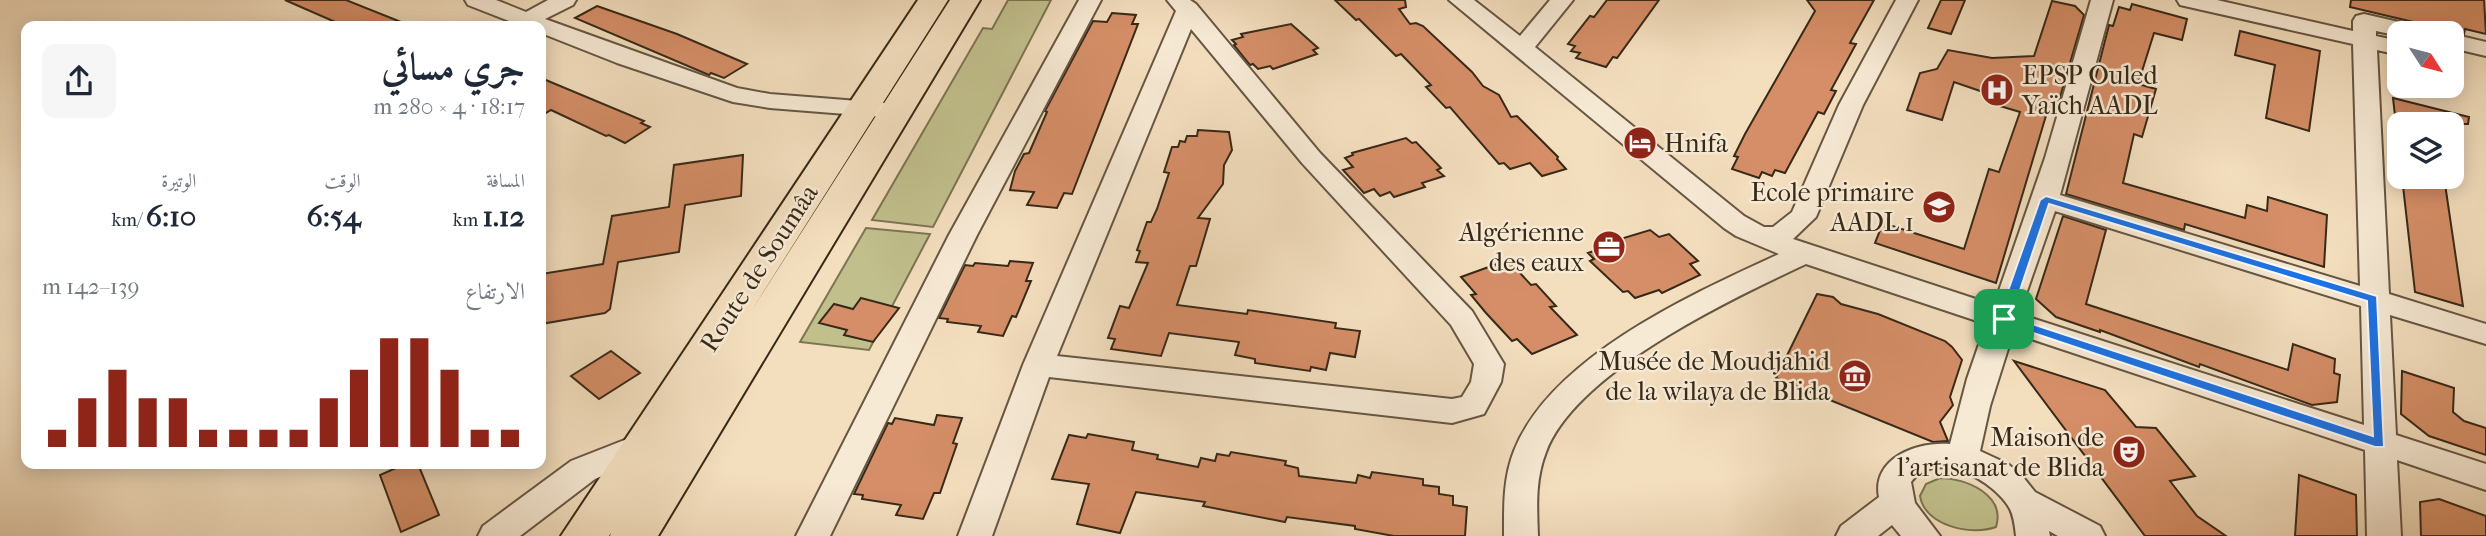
<!DOCTYPE html>
<html lang="ar">
<meta charset="utf-8">
<style>
body{margin:0;font-family:"IM FELL French Canon",Amiri,serif;background:#f6f6f7;color:#1f2937;direction:rtl;height:100vh;display:flex;flex-direction:column;font-size:26px;white-space:nowrap}
*{box-sizing:border-box;margin:0}
p{font-size:23px;color:#747a83}
.icon{flex:none;width:38px;height:38px;fill:none;stroke:currentColor;stroke-width:2;stroke-linecap:round;stroke-linejoin:round}
.map{position:relative;flex:1;overflow:hidden;direction:ltr}
.sheet{position:absolute;left:21px;top:21px;width:525px;height:448px;display:flex;flex-direction:column;background:#fff;border-radius:14px;box-shadow:0 4px 18px #0003;direction:rtl}
.sheet>*{flex:none}
.needle{width:46px;rotate:126deg}
.fabs{position:absolute;left:2387px;top:21px;display:grid;gap:14px}
.fabs a{display:grid;place-items:center;width:77px;height:77px;border-radius:14px;background:#fff;box-shadow:0 4px 18px #0003;font-size:35px}
.pin{position:absolute;display:grid;place-items:center;width:60px;height:60px;color:#fff;margin:-30px;border-radius:14px;box-shadow:0 4px 10px #0006}
.round{display:grid;place-items:center;flex:none;width:74px;height:74px;border-radius:14px;background:#f6f6f7}
.head{display:flex;align-items:center;justify-content:space-between;height:119px;padding:0 21px}
h1{font-size:38px;font-weight:800;line-height:52px}
.figures{display:grid;grid-template-columns:repeat(3,1fr);gap:10px;height:119px;padding:7px 21px}
.figures div{display:grid;align-content:center}
.figures b{font-size:30px;font-weight:800}
.figures small{font-size:19px;font-weight:400}
.figures p{font-size:19px}
.chart{height:196px;padding:14px 21px}
.chart p{display:flex;justify-content:space-between}
.chart svg{width:100%;height:126px;margin-top:7px;stroke:#8f2418;stroke-width:6}
.map>svg:first-child{display:block}
.green{fill:#c1c08d;stroke:#7c7452;stroke-width:2}
.building{fill:#d58e67;stroke:#372918;stroke-width:2}
.lines{fill:none;stroke-linecap:round;stroke-linejoin:round}
.minor-casing{stroke:#665642;stroke-width:4}
.highway-casing{stroke:#372918;stroke-width:4}
.minor{fill:#f7ead5;fill-rule:evenodd}
.highway{fill:#f3debe;fill-rule:evenodd}
.route{fill:#1a73e8;stroke:#fff;stroke-width:2;fill-rule:evenodd}
.labels{text-anchor:middle;dominant-baseline:central;stroke-width:5;stroke-linejoin:round;paint-order:stroke}
.poi-label{font-size:26px;fill:#372918;stroke:#f7ead5;text-anchor:end}
.street-label{font-size:26px;fill:#372918;stroke:#f7ead5}
</style>
<div class="map">
<svg width="2486" height="536" viewBox="0 0 2486 536">
<rect width="100%" height="100%" fill="#f3debe"/>
<filter id="stains"><feTurbulence type="fractalNoise" baseFrequency=".00286" numOctaves="4"/><feColorMatrix values="0 0 0 0 .2 0 0 0 0 .09 0 0 0 0 .02 0 0 0 .5 -.17"/></filter>
<radialGradient id="worn" r=".72"><stop offset=".6" stop-color="#630" stop-opacity="0"/><stop offset="1" stop-color="#630" stop-opacity=".3"/></radialGradient>
<!-- green -->
<g class="green">
<path d="M1008 0H1051L933 227 872 220 983 28 992 29Z"/>
<path d="M866 228 930 234 869 350 800 342Z"/>
<path d="M1940 478C1966 478 2006 495 1996 527 1971 536 1925 526 1920 496L1926 484Z"/>
</g>
<!-- building -->
<g class="building">
<path d="M285 0H346L411 26H320L333 21Z"/>
<path d="M1335 0H1405L1406 7 1399 9 1410 24 1416 23 1423 26 1472 72 1483 86 1499 95 1511 117 1517 116 1558 157 1557 159 1566 169 1542 176 1530 163 1510 169 1504 163 1499 164 1450 107 1446 108 1426 87 1431 85 1401 54 1396 56 1359 19 1356 20Z"/>
<path d="M1607 0H1659L1617 58 1613 57 1606 67 1576 58 1580 53 1571 51 1575 46 1568 44 1590 16 1594 17Z"/>
<path d="M1807 0H1874L1850 43 1856 44 1831 90 1836 91 1824 114 1818 112 1785 173 1775 170 1772 176 1762 172 1759 178 1732 169 1738 157 1734 156 1745 134 1815 11Z"/>
<path d="M1941 0H1965L1951 34 1928 28Z"/>
<path d="M2351 0H2484L2486 34 2465 29 2464 34 2350 7Z"/>
<path d="M2052 1 2075 6 2084 15 2056 111 2048 109 1996 283 1875 243 1883 223 1964 249 1989 169 1999 172 2020 112 2000 106 1986 93 1954 82 1942 120 1907 110 1920 73 1937 69 1948 50 1992 58 2034 56Z"/>
<path d="M2132 4 2187 19 2182 40 2154 33 2138 84 2156 89 2142 137 2134 134 2123 183 2245 218 2247 205 2267 211 2268 197 2327 215 2324 267 2185 224 2184 230 2066 194 2109 25 2113 26 2119 7 2130 10Z"/>
<path d="M597 6 677 34 747 64 724 78 711 73 709 75 575 18Z"/>
<path d="M1112 13 1136 15 1132 24H1138L1072 194 1064 193 1057 208 1027 205 1034 192 1010 190 1015 171 1024 154 1029 153 1047 112 1045 111 1093 21 1107 22Z"/>
<path d="M1291 24 1318 48 1313 50 1317 54 1273 69 1270 66 1258 69 1253 64 1250 65 1234 45 1236 44 1232 40 1243 37 1241 34Z"/>
<path d="M2240 31 2320 51 2309 131 2266 118 2275 65 2235 55Z"/>
<path d="M541 78 644 121 641 123 650 127 625 143 609 135 606 136 551 110 541 116Z"/>
<path d="M2393 98 2469 117 2468 124H2396Z"/>
<path d="M1198 130 1229 132 1232 150 1224 165 1223 184 1198 218 1210 219 1196 266H1190L1177 305 1247 314 1248 310 1336 323 1335 328 1360 331 1355 357 1330 353 1326 370 1311 367 1310 371 1255 363V359L1235 355 1239 342 1169 333 1161 356 1111 349 1115 339 1108 338 1120 306 1129 308 1148 263 1136 262 1140 251 1137 250 1147 222H1151L1157 209 1169 173 1164 172 1172 147H1178L1180 141 1185 142 1187 136H1197Z"/>
<path d="M1406 138 1412 143 1416 142 1441 168 1437 170 1444 176 1422 183 1425 187 1394 197 1390 192 1380 196 1374 189 1364 193 1343 170 1353 167 1345 158 1353 155 1352 153Z"/>
<path d="M743 155 741 196 685 205 679 252 618 262 610 309 605 313 541 324V274L603 264 612 216 669 207 674 165Z"/>
<path d="M2402 177H2444L2463 306 2415 292Z"/>
<path d="M2063 216 2106 230 2086 304 2288 370 2293 344 2335 359 2334 373 2340 375 2337 402 2312 405 2200 364 2199 367 2100 330V332L2056 317 2036 299Z"/>
<path d="M1650 230 1659 237 1669 234 1698 261 1690 264 1700 275 1662 293 1659 290 1635 298 1628 291 1623 292 1590 261 1594 259 1588 253 1609 246 1607 243Z"/>
<path d="M1508 260 1531 285 1536 284 1556 306 1550 307 1577 335 1532 354 1517 339 1512 341 1486 313 1471 295 1476 294 1461 277Z"/>
<path d="M1010 261 1033 263 1026 281H1031L1016 317 1012 316 1003 336 978 332 981 326 947 322 948 319 939 318 965 265 973 266 975 263 1008 266Z"/>
<path d="M1817 294 1833 297 1841 304 1878 314 1945 341 1952 347 1962 360 1950 397 1953 405 1940 422 1948 441 1933 442 1776 378Z"/>
<path d="M861 298 899 308 873 342 844 335 847 330 819 323 834 304 853 309Z"/>
<path d="M611 351 640 373 599 399 571 376Z"/>
<path d="M2014 361 2105 390 2136 427 2156 428 2195 476 2170 481 2197 516 2226 536H2145Z"/>
<path d="M2402 371 2454 388 2453 412 2464 421 2486 428V455L2429 436 2401 414Z"/>
<path d="M937 415 962 418 953 443 957 444 940 493H934L923 519 896 515 901 505 862 499 863 495 854 494 888 423 892 424 895 418 934 425Z"/>
<path d="M1088 434 1134 442 1132 450 1158 455 1157 459 1198 467 1201 458 1215 461 1217 454 1229 456 1231 452 1286 461 1285 465 1298 468 1299 476 1356 483 1358 475 1370 478 1372 472 1423 479V485L1439 487V494L1453 496V505L1467 507 1465 536H1394L1355 529V526L1287 517 1285 522 1203 506 1205 502 1136 492 1120 533 1077 524 1089 484 1052 479 1069 435 1086 438Z"/>
<path d="M405 464H418L439 515 401 532 380 475Z"/>
<path d="M2299 475 2356 495 2357 536H2295Z"/>
<path d="M2439 499 2486 516V536H2421L2420 502Z"/>
</g>
<g class="lines">
<defs>
<g id="minor">
<path d="M465 0H496L526 12 548 0H576L573 5 545 19 737 88 770 94 896 104 905 106 908 111 905 116 896 118 770 108 733 102 617 63 541 33V26H507L509 21 468 5Z"/>
<path d="M1079 0H1101L977 235 830 536H796L949 235Z"/>
<path d="M1167 0H1190L1196 4 1320 153 1472 311 1504 364 1501 382 1484 414 1452 423 1049 377 992 536H958L1023 365 1176 11ZM1191 29 1302 163 1451 325 1474 364 1471 382 1462 397 1452 399 1057 356Z"/>
<path d="M1449 0H1474L1520 36 1550 0H1573L1535 47 1744 216 1764 227H1773L1792 212 1839 105 1896 0H1918L1863 105 1816 217 1793 239 1994 305 2045 158 2091 0H2113L2060 195 2360 286 2353 44 2180 5 2177 0H2217L2353 31V21L2356 16 2364 14 2425 28 2428 33H2399V36L2376 31V36L2399 41V55L2377 50 2389 294 2486 324V344L2390 315 2396 435 2486 464V490L2397 460 2401 536H2367L2365 450 2013 333 1990 406 1980 451 2008 464 2023 477 2035 492 2100 526 2105 536H2058L2049 531 2050 536H2016C2015 527 2014 517 2010 509 1994 480 1935 448 1911 482L1915 503 1940 536H1901L1892 525 1878 536H1836L1841 526 1879 497C1871 458 1918 441 1950 444L1967 379 1986 324 1806 264C1731 299 1576 372 1546 452 1535 480 1537 507 1538 536H1504C1504 507 1503 479 1514 451 1551 357 1692 294 1779 254L1736 236 1724 228ZM2055 211 2361 306 2364 425 2019 314Z"/>
<path d="M2452 34 2486 42V56L2452 48Z"/>
<path d="M650 430 661 433 666 442 661 451 595 479 520 536H478L483 526 571 461Z"/>
</g>
<path id="highway" d="M918 0H948L750 313 950 0H980L658 536H610L611 533 609 536H561Z"/>
</defs>
<!-- minor casing -->
<use href="#minor" class="minor-casing"/>
<!-- highway casing -->
<use href="#highway" class="highway-casing"/>
<!-- minor -->
<use href="#minor" class="minor"/>
<!-- highway -->
<use href="#highway" class="highway"/>
</g>
<!-- route -->
<path class="route" d="M2046 196 2377 296 2384 447H2375L2000 322 1998 319 2040 200ZM2049 204 2367 301 2373 436 2011 317Z"/>
<!-- icons -->
<defs>
<symbol id="hospital-disc" viewBox="-11 -11 22 22"><circle r="9.5" fill="#8f2418" stroke="#f7ead5"/><path d="M-5-5h3v3.5h4V-5h3V5h-3V1.5h-4V5h-3Z" fill="#fff"/></symbol>
<symbol id="hotel-disc" viewBox="-11 -11 22 22"><circle r="9.5" fill="#8f2418" stroke="#f7ead5"/><path d="M-6-4.5h1.5V1H6V5H4.5V3h-9V5H-6ZM-4 0a1.8 1.8 0 1 1 3.6 0ZM.5 0V-2.5h3Q6-2.5 6 0Z" fill="#fff"/></symbol>
<symbol id="school-disc" viewBox="-11 -11 22 22"><circle r="9.5" fill="#8f2418" stroke="#f7ead5"/><path d="M0-5L7-2L0 1L-7-2ZM-4 1L0 2.5L4 1V4Q0 6-4 4Z" fill="#fff"/></symbol>
<symbol id="office-disc" viewBox="-11 -11 22 22"><circle r="9.5" fill="#8f2418" stroke="#f7ead5"/><path d="M-6-3h4V-5.5h4V-3h4V5H-6ZM-1-4.5V-3h2v-1.5ZM-6 0V1H6V0Z" fill="#fff"/></symbol>
<symbol id="museum-disc" viewBox="-11 -11 22 22"><circle r="9.5" fill="#8f2418" stroke="#f7ead5"/><path d="M0-6L6-3V-2H-6V-3ZM-5-1h2V3h-2ZM-1-1h2V3h-2ZM3-1h2V3H3ZM-6 4H6V6H-6Z" fill="#fff"/></symbol>
<symbol id="theatre-disc" viewBox="-11 -11 22 22"><circle r="9.5" fill="#8f2418" stroke="#f7ead5"/><path d="M-5-5.5Q0-4 5-5.5V0Q5 5 0 6Q-5 5-5 0ZM-3.3-2.5H-1v1.5H-3.3ZM1-2.5H3.3v1.5H1ZM-2.8 1Q0 5.5 2.8 1Z" fill="#fff"/></symbol>
</defs>
<g fill-rule="evenodd">
<use href="#hospital-disc" x="1978" y="71" width="38" height="38"/>
<use href="#hotel-disc" x="1621" y="124" width="38" height="38"/>
<use href="#school-disc" x="1920" y="188" width="38" height="38"/>
<use href="#office-disc" x="1590" y="228" width="38" height="38"/>
<use href="#museum-disc" x="1836" y="357" width="38" height="38"/>
<use href="#theatre-disc" x="2110" y="433" width="38" height="38"/>
</g>
<g class="labels">
<!-- poi labels -->
<g class="poi-label">
<text x="2022" y="75" text-anchor="start">EPSP Ouled<tspan x="2022" dy="30">Yaïch AADL</tspan></text>
<text x="1664" y="143" text-anchor="start">Hnifa</text>
<text x="1914" y="192">Ecole primaire<tspan x="1914" dy="30">AADL 1</tspan></text>
<text x="1584" y="232">Algérienne<tspan x="1584" dy="30">des eaux</tspan></text>
<text x="1830" y="361">Musée de Moudjahid<tspan x="1830" dy="30">de la wilaya de Blida</tspan></text>
<text x="2104" y="437">Maison de<tspan x="2104" dy="30">l'artisanat de Blida</tspan></text>
</g>
<!-- street labels -->
<g class="street-label">
<text transform="translate(759 268) rotate(-57)">Route de Soumâa</text>
</g>
</g>
<rect width="100%" height="100%" filter="url(#stains)"/>
<rect width="100%" height="100%" fill="url(#worn)"/>
</svg>
<div class="fabs">
<a><svg class="needle" viewBox="-14 -14 28 28"><path d="M0-13l5 13h-10z" fill="#e53935"/><path d="M0 13l5-13h-10z" fill="#747a83"/></svg></a>
<a><svg class="icon" aria-label="layers" viewBox="0 0 24 24"><path d="M12 4l9 5-9 5-9-5zM3 14l9 5 9-5"/></svg></a>
</div>
<div class="pin" style="left:2004px;top:319px;background:#1e9e55"><svg class="icon" aria-label="arrive" viewBox="0 0 24 24"><path d="M6 21V4h12l-3 4 3 4H6"/></svg></div>
<section class="sheet">
<div class="head"><div><h1>جري مسائي</h1><p>18:17 · 4 × 280 m</p></div><a class="round"><svg class="icon" aria-label="share" viewBox="0 0 24 24"><path d="M12 15V3M7 8l5-5 5 5M5 13v7h14v-7"/></svg></a></div>
<div class="figures">
<div><p>المسافة</p><b>1.12<small> km</small></b></div>
<div><p>الوقت</p><b>6:54</b></div>
<div><p>الوتيرة</p><b>6:10<small> /km</small></b></div>
</div>
<div class="chart"><p><span>الارتفاع</span>139–142 m</p>
<svg viewBox="0 0 160 44" preserveAspectRatio="none"><path d="M5 44V38M15 44V27M25 44V17M35 44V27M45 44V27M55 44V38M65 44V38M75 44V38M85 44V38M95 44V27M105 44V17M115 44V6M125 44V6M135 44V17M145 44V38M155 44V38"/></svg>
</div>
</section>
</div>
